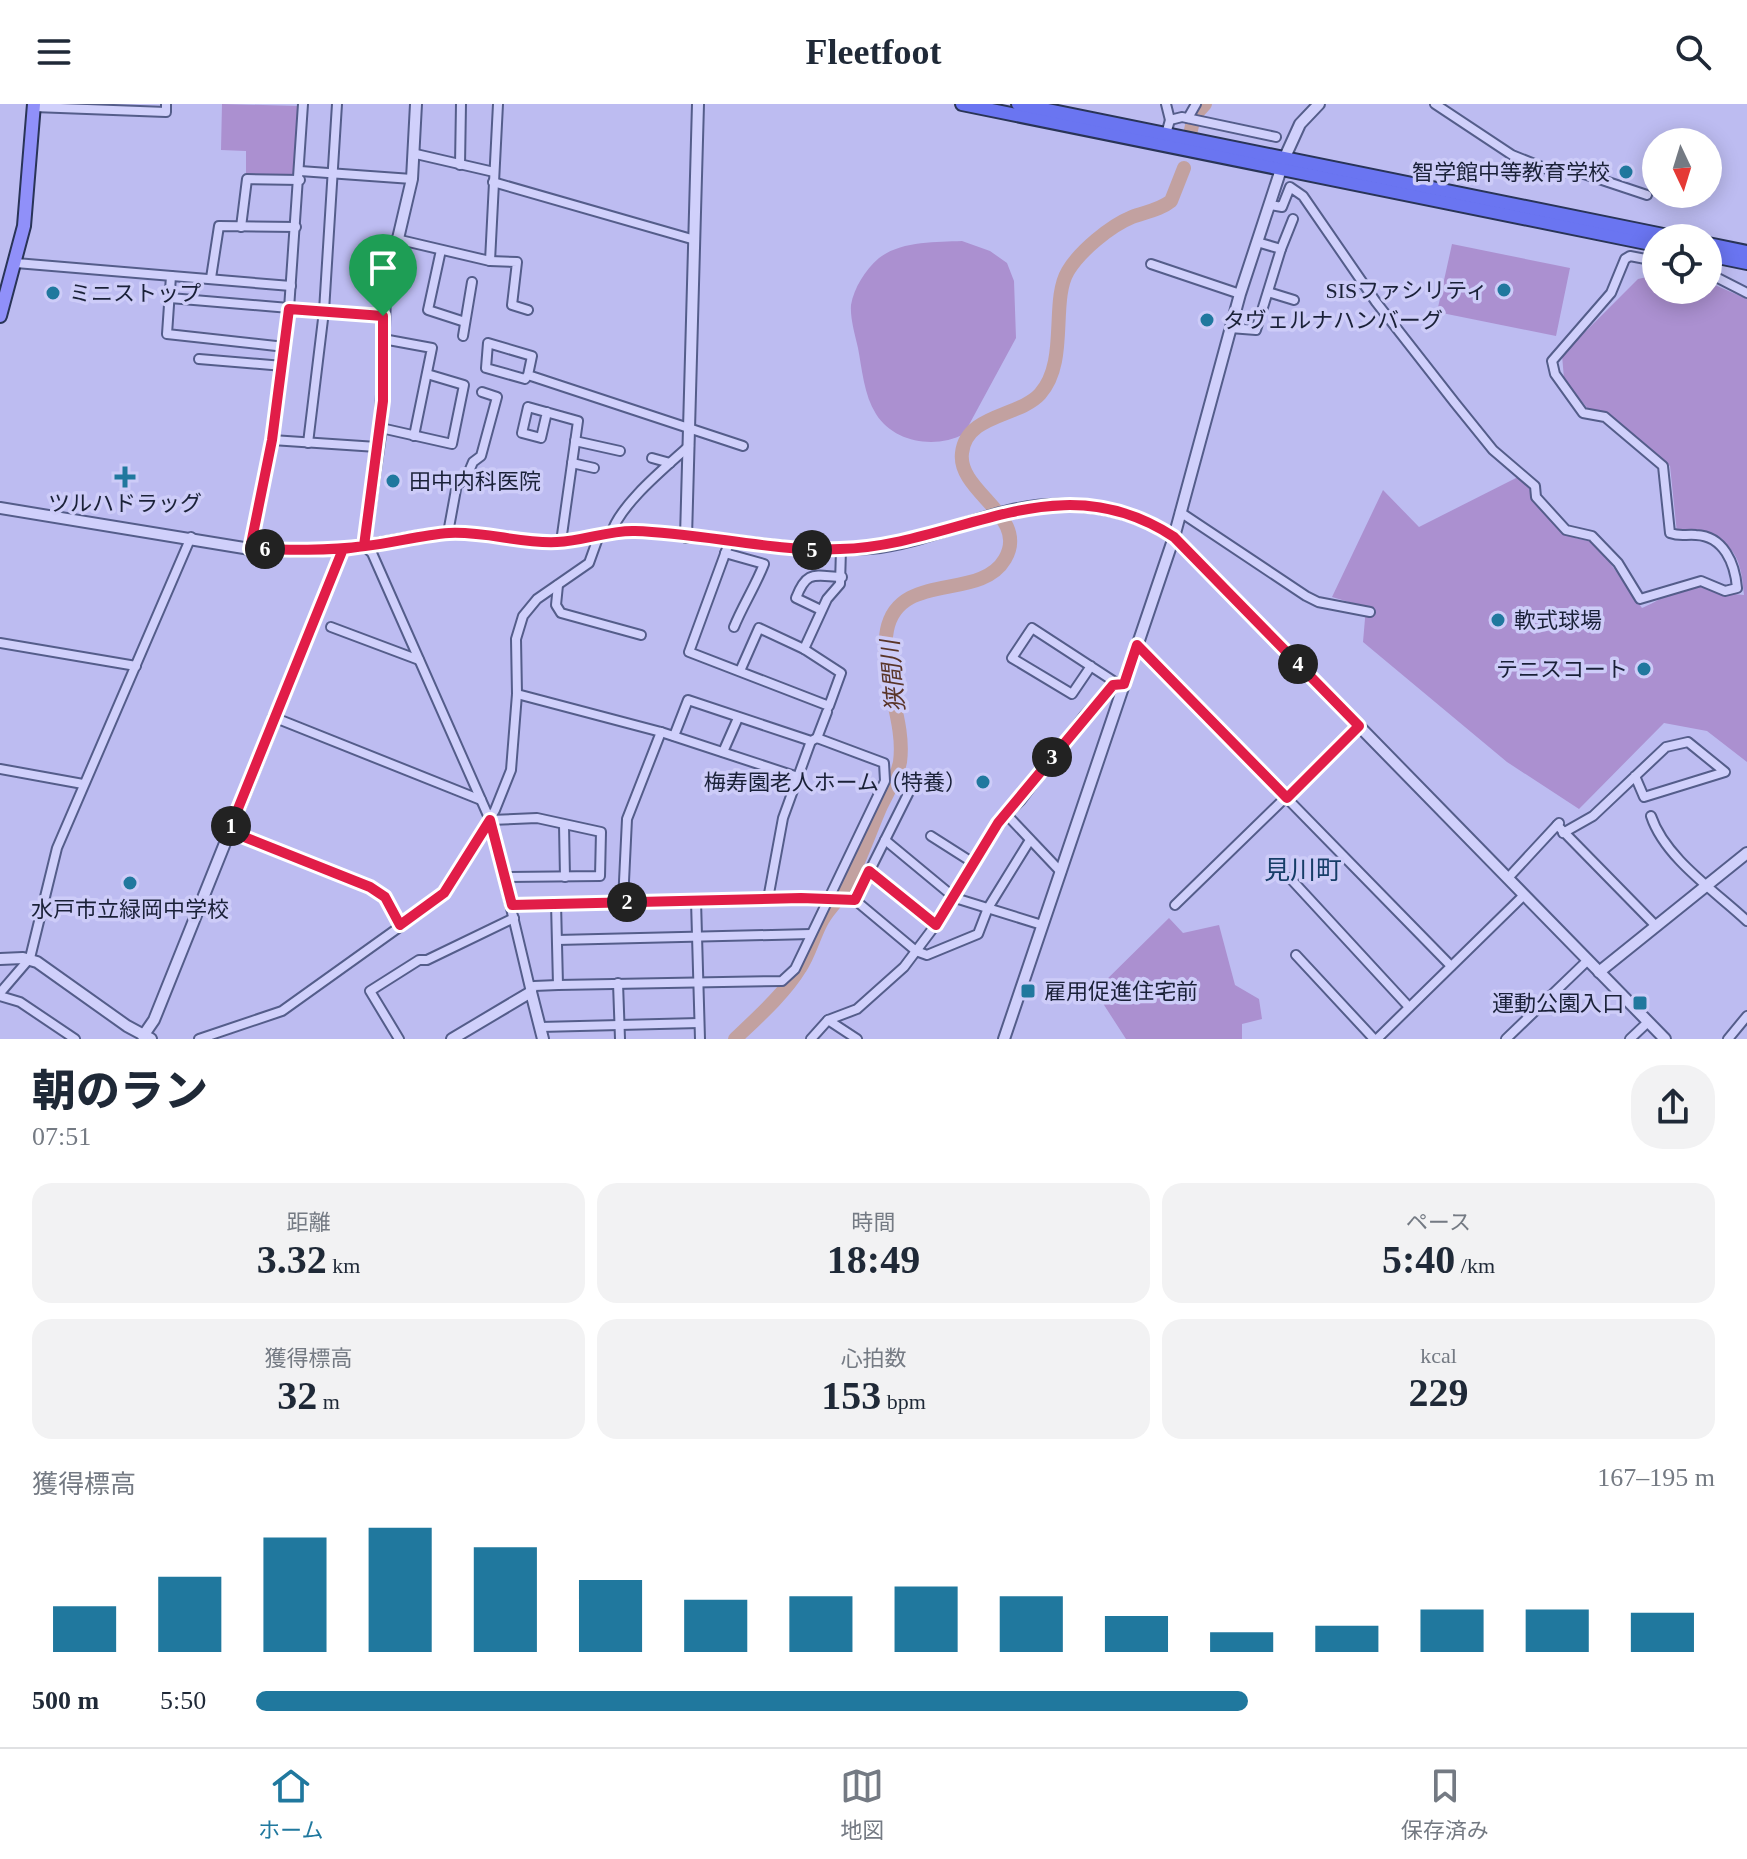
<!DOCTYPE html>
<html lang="ja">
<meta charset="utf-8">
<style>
body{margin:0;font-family:"Times New Roman","Noto Sans JP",serif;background:#f2f2f3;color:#1f2937;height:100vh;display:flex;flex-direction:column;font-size:30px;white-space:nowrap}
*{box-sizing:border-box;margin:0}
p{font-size:26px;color:#747a83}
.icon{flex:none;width:44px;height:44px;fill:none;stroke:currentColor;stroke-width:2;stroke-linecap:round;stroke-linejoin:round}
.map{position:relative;height:935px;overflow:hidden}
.sheet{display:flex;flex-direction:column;background:#fff;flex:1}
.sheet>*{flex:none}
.needle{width:52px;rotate:176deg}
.buttons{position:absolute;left:1642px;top:24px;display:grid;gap:16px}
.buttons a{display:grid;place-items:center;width:80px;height:80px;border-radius:50%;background:#fff;box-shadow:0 4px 20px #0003;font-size:40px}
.pin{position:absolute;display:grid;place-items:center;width:68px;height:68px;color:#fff;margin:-82px -34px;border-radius:50% 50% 50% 0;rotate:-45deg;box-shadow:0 0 8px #0007}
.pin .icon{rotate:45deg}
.km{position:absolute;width:40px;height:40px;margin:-20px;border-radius:50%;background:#222;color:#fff;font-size:22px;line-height:40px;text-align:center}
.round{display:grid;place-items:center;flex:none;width:84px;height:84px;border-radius:32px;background:#f2f2f3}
.headline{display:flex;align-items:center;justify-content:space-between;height:136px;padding:0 32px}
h1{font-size:44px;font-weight:800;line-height:60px}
.metrics{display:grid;grid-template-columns:repeat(3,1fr);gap:12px;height:136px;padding:8px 32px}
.metrics div{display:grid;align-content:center;border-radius:20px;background:#f2f2f3;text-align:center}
.metrics b{font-size:40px;font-weight:800}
.metrics small{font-size:22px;font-weight:400}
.metrics p{font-size:22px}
.chart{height:224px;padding:16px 32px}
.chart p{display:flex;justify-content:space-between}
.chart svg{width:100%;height:144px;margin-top:8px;stroke:#20789e;stroke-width:6}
ul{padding:0 32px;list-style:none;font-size:26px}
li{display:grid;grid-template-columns:128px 96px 1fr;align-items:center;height:60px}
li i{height:20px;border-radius:10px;background:#20789e}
header{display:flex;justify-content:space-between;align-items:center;height:104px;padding:0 32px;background:#fff;font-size:36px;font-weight:800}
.tab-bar{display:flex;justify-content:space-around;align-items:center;height:112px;border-top:2px solid #e0e1e3;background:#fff;font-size:22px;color:#747a83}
.tab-bar a{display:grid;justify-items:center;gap:4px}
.tab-bar .active{color:#20789e}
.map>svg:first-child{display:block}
.green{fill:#ab90d0}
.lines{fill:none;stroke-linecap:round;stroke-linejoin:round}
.river{stroke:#c2a1a0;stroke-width:14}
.minor-casing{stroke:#545d8a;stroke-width:12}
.tertiary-casing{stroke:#545d8a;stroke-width:14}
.primary-casing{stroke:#293457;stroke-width:16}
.trunk-casing{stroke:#293457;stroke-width:16}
.minor{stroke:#d0d0fb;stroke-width:8}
.tertiary{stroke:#d0d0fb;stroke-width:10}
.primary{stroke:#9090f9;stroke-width:12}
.trunk{stroke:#6a75f1;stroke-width:12}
.route-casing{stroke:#fff;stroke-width:16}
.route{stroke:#e11d48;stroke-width:10}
.poi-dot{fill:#20789e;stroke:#cdccf8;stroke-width:3}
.labels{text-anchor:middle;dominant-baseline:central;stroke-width:7;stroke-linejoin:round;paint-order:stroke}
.poi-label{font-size:22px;fill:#1a2138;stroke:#cdccf8;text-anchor:end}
.water-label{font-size:24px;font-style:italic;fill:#593428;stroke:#cdccf8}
.quarter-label{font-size:26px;fill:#163e68;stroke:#cdccf8}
</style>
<header><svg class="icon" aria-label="menu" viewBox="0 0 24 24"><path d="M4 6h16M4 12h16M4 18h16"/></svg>Fleetfoot<svg class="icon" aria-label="search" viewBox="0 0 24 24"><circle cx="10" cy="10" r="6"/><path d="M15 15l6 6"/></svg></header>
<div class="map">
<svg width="1747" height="935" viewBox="0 0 1747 935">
<rect width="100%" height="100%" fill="#bdbcf1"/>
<!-- green -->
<g class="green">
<path d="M222 0 299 2 295 73 246 70V47L221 46Z"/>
<path d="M962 137 990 147 1007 159 1014 177 1016 234 964 330C936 345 894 339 876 310 864 291 862 265 858 244 855 231 850 214 851 201 854 184 865 166 879 154 901 137 936 138 962 137Z"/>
<path d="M1452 140 1570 164 1556 232 1437 208Z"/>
<path d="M1656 171V186H1708V178L1747 195V658L1707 627 1664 619 1579 705 1507 658 1363 538 1366 503 1332 493 1383 386 1419 423 1518 373C1536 385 1551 427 1572 433 1580 436 1588 436 1596 439L1642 504C1659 497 1689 475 1708 482 1721 486 1728 490 1744 491 1741 441 1726 432 1677 429L1670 362 1607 311 1592 310 1564 275 1562 251 1638 175Z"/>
<path d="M1169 814 1183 829 1219 821 1235 881 1259 895 1262 915 1242 920V935H1126L1095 887Z"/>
</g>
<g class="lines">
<!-- river -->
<g class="river">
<path d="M1195 11 1205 0"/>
<path d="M1191 26 1193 17"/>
<path d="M735 935C757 914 785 889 800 864 810 849 814 830 823 815 828 806 836 799 841 790 858 764 868 731 881 702 888 687 897 674 900 658 906 614 878 569 887 526 899 466 980 498 1005 455 1030 412 957 388 962 349 966 310 1019 313 1040 290 1069 258 1050 197 1068 167 1080 147 1110 122 1132 113 1145 108 1160 106 1171 97L1184 64"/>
</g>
<defs>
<g id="minor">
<path d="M303 0 289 205 272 336 377 343"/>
<path d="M1166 0 1170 16"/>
<path d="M1435 0 1512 51 1557 69 1578 68 1647 91"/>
<path d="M34 3 166 8V0"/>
<path d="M1188 14 1196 0"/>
<path d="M1166 30 1170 16 1182 13 1276 33"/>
<path d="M416 50 494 68"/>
<path d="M460 61 461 0"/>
<path d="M300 67 412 75"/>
<path d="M493 78 695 136"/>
<path d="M1270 101 1282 103 1290 83 1303 92 1376 198 1455 299 1493 346 1535 382 1536 393 1566 426 1592 432 1618 459 1640 495 1701 477 1725 487 1737 484C1735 460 1724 432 1696 431 1685 430 1681 433 1670 429L1663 362 1605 313 1583 309 1555 270 1552 257 1611 189 1625 155 1630 152 1656 157"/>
<path d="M241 123 247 75 300 76"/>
<path d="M396 135 490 157 498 0"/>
<path d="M1257 138 1281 145 1293 115"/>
<path d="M441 146 428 206 465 218"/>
<path d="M490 157 517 158 512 201 528 206"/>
<path d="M16 159 291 182"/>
<path d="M1151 160 1240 190"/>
<path d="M1708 169 1747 189"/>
<path d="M171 172 167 230 285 243"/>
<path d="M211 174 219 122 296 123"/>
<path d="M1268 188 1294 196"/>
<path d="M170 194 383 212"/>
<path d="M1230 224 1256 226 1281 145"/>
<path d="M463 232 472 178"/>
<path d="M383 235 432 244 414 332"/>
<path d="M199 255 283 262"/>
<path d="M528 271 525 275 486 264 488 239 532 252 528 271 743 342"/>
<path d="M547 308 541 334 522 329 528 303 578 317 561 438"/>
<path d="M381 324 452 340 464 281 427 270"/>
<path d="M575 337 620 347"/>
<path d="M308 339 324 207 337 0"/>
<path d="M652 354 670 359"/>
<path d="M572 359 594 364"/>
<path d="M1180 408 1306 492 1318 498 1370 508"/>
<path d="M448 429 457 380 465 377 473 358 481 352 497 293 482 288"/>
<path d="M611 430C620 400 666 363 689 342"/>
<path d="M729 439 689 548 829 602 841 569 804 545 759 524 740 567"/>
<path d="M364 442 372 449 490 716 531 888 534 882 558 881 782 877 795 865 885 677 884 659 817 634 811 637 688 596 674 632"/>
<path d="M250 445 272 336"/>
<path d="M725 449 764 460C755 483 743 501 734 523"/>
<path d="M558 481 556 501 561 509 641 531"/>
<path d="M821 506 796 494C807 465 815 472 842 473"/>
<path d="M331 523 419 556"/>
<path d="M0 539 136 562"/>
<path d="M1137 541 1451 862"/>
<path d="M804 545 827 495 840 480 841 445"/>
<path d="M1091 562 1072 590 1012 554 1032 524 1118 580"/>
<path d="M517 590 661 628 798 673"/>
<path d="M273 613 481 696"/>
<path d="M817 634 827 608"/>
<path d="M723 648 738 614"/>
<path d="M0 665 83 680"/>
<path d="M1007 711 1061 768"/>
<path d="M1651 712C1665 754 1715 787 1747 817"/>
<path d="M490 716 537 714 601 728 600 772 504 773"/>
<path d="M564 721 565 773"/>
<path d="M1557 721 1656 822"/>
<path d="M229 727 370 783 385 793 400 821"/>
<path d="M1563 729 1593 712 1666 643 1688 638 1725 668 1644 693 1635 672"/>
<path d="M931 732 975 760"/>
<path d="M885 736 955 794 1042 821"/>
<path d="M869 767 936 821"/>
<path d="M1290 774 1409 903"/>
<path d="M1508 774 1559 719"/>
<path d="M768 795 783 714 811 637"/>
<path d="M855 796 912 682"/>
<path d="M696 797 700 935"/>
<path d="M623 798 627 715 661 628"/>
<path d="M556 799 558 881"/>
<path d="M512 801 833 794 855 796 916 847 927 851 978 830 988 804 1030 736"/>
<path d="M1175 801 1359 622"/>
<path d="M557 836 811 830"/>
<path d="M1296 851 1374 935"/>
<path d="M618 879 620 935"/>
<path d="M0 889 30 854 57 744 191 433"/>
<path d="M0 892 20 898 75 935"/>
<path d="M828 916 857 935"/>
<path d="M540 923 699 919"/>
<path d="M199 935 282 907 419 809 451 781 495 706 511 666 517 590 516 535 523 512 537 495 589 459 598 434"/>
<path d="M399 935 370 887 419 856H427L514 814"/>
<path d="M811 935 828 916 857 905 904 863 946 807 998 719 1021 696 1084 612 1113 581 1124 580"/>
<path d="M1377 935 1524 791"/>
<path d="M1506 935 1588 856"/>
<path d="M1630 935 1648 918"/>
<path d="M1728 935 1747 912"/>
</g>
<g id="tertiary">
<path d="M0 404 250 445C282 446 315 448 347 444 381 441 415 431 449 429 486 427 521 440 557 438 583 437 609 426 635 427 715 430 787 451 870 444 937 438 996 398 1065 401 1107 402 1150 412 1182 441L1665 935"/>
<path d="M686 433 698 0"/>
<path d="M364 442 381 324 385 190 412 75 416 0"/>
<path d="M0 855 23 854 37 858 127 922 151 935"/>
<path d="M1599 868 1747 749"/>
<path d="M143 932 154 916 343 445"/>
<path d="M452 935 531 888 543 935"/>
<path d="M1004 935 1174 433 1240 190 1285 53 1300 20 1319 0"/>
</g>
<path id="primary" d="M0 212 24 122 34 0"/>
<g id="trunk">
<path d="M962 0 1656 141"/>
<path d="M1018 0 1678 134"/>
<path d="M1708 140 1747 148"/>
<path d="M1708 151 1747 159"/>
</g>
</defs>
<!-- minor casing -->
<use href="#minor" class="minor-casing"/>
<!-- tertiary casing -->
<use href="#tertiary" class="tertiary-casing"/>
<!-- primary casing -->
<use href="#primary" class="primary-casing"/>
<!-- trunk casing -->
<use href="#trunk" class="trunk-casing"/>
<!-- minor -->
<use href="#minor" class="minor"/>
<!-- tertiary -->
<use href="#tertiary" class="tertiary"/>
<!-- primary -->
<use href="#primary" class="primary"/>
<!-- trunk -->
<use href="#trunk" class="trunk"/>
</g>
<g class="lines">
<defs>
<path id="route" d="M383 212V297L364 442 343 445 229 727 370 783 385 793 400 821 444 789 490 716 512 801 801 794 855 796 869 767 936 821 998 719 1113 581 1124 580 1137 541 1287 694 1359 622 1174 433C1057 356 959 442 840 445 770 448 704 429 635 427 609 426 584 437 557 438 521 440 486 427 449 429 421 431 393 439 365 442 327 447 288 446 250 445L272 336 289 205 383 212"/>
</defs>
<!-- route casing -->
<use href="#route" class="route-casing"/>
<!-- route -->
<use href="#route" class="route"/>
</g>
<!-- markers -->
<g class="poi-dot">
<circle cx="1626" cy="68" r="8"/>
<circle cx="1504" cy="186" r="8"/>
<circle cx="53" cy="189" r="8"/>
<circle cx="1207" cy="216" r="8"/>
<path d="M121 361h8v8h8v8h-8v8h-8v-8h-8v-8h8z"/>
<circle cx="393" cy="377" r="8"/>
<circle cx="1498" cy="516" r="8"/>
<circle cx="1644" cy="565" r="8"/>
<circle cx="983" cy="678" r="8"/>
<circle cx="130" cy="779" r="8"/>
<rect x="1020" y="879" width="16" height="16" rx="4"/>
<rect x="1632" y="891" width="16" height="16" rx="4"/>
</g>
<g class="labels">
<!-- poi labels -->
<g class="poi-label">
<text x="1610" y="68">智学館中等教育学校</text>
<text x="1488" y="186">SISファシリティ</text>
<text x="69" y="189" text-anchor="start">ミニストップ</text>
<text x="1223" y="216" text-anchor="start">タヴェルナハンバーグ</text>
<text x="409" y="377" text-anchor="start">田中内科医院</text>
<text x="125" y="399" text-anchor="middle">ツルハドラッグ</text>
<text x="1514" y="516" text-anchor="start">軟式球場</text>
<text x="1628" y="565">テニスコート</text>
<text x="967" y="678">梅寿園老人ホーム（特養）</text>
<text x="130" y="805" text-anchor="middle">水戸市立緑岡中学校</text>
<text x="1044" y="887" text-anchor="start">雇用促進住宅前</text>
<text x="1624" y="899">運動公園入口</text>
</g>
<!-- water labels -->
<g class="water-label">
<text transform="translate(893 572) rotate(-95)">狭間川</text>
</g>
<!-- quarter labels -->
<g class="quarter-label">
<text x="1303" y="766">見川町</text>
</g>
</g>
</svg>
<div class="buttons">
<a><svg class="needle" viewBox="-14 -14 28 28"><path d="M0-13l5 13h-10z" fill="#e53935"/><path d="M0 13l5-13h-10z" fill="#747a83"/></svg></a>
<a><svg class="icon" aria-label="locate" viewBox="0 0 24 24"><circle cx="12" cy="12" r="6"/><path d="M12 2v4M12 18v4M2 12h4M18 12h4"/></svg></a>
</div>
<div class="pin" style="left:383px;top:212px;background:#1e9e55"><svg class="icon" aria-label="arrive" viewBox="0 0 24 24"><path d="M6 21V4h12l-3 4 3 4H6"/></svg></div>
<b class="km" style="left:231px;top:722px">1</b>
<b class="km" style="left:627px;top:798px">2</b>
<b class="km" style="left:1052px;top:653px">3</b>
<b class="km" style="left:1298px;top:560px">4</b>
<b class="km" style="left:812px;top:446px">5</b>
<b class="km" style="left:265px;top:445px">6</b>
</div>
<section class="sheet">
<div class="headline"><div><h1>朝のラン</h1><p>07:51</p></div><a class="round"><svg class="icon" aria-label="share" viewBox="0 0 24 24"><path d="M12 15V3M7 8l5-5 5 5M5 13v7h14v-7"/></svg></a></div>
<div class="metrics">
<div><p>距離</p><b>3.32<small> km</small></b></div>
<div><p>時間</p><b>18:49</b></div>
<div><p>ペース</p><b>5:40<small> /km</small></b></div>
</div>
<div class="metrics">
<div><p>獲得標高</p><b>32<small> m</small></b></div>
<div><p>心拍数</p><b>153<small> bpm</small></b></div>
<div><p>kcal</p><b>229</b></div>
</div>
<div class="chart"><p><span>獲得標高</span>167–195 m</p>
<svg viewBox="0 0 160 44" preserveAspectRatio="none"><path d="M5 44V30M15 44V21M25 44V9M35 44V6M45 44V12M55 44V22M65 44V28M75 44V27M85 44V24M95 44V27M105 44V33M115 44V38M125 44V36M135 44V31M145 44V31M155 44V32"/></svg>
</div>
<ul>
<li><b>500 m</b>5:50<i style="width:68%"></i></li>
</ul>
</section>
<nav class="tab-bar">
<a class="active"><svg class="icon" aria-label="home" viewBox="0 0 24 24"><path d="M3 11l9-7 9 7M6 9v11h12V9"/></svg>ホーム</a>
<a><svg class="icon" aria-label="map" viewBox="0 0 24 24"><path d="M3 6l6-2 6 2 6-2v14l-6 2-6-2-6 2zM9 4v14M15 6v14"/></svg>地図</a>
<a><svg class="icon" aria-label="saved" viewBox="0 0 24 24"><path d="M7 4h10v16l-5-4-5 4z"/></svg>保存済み</a>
</nav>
